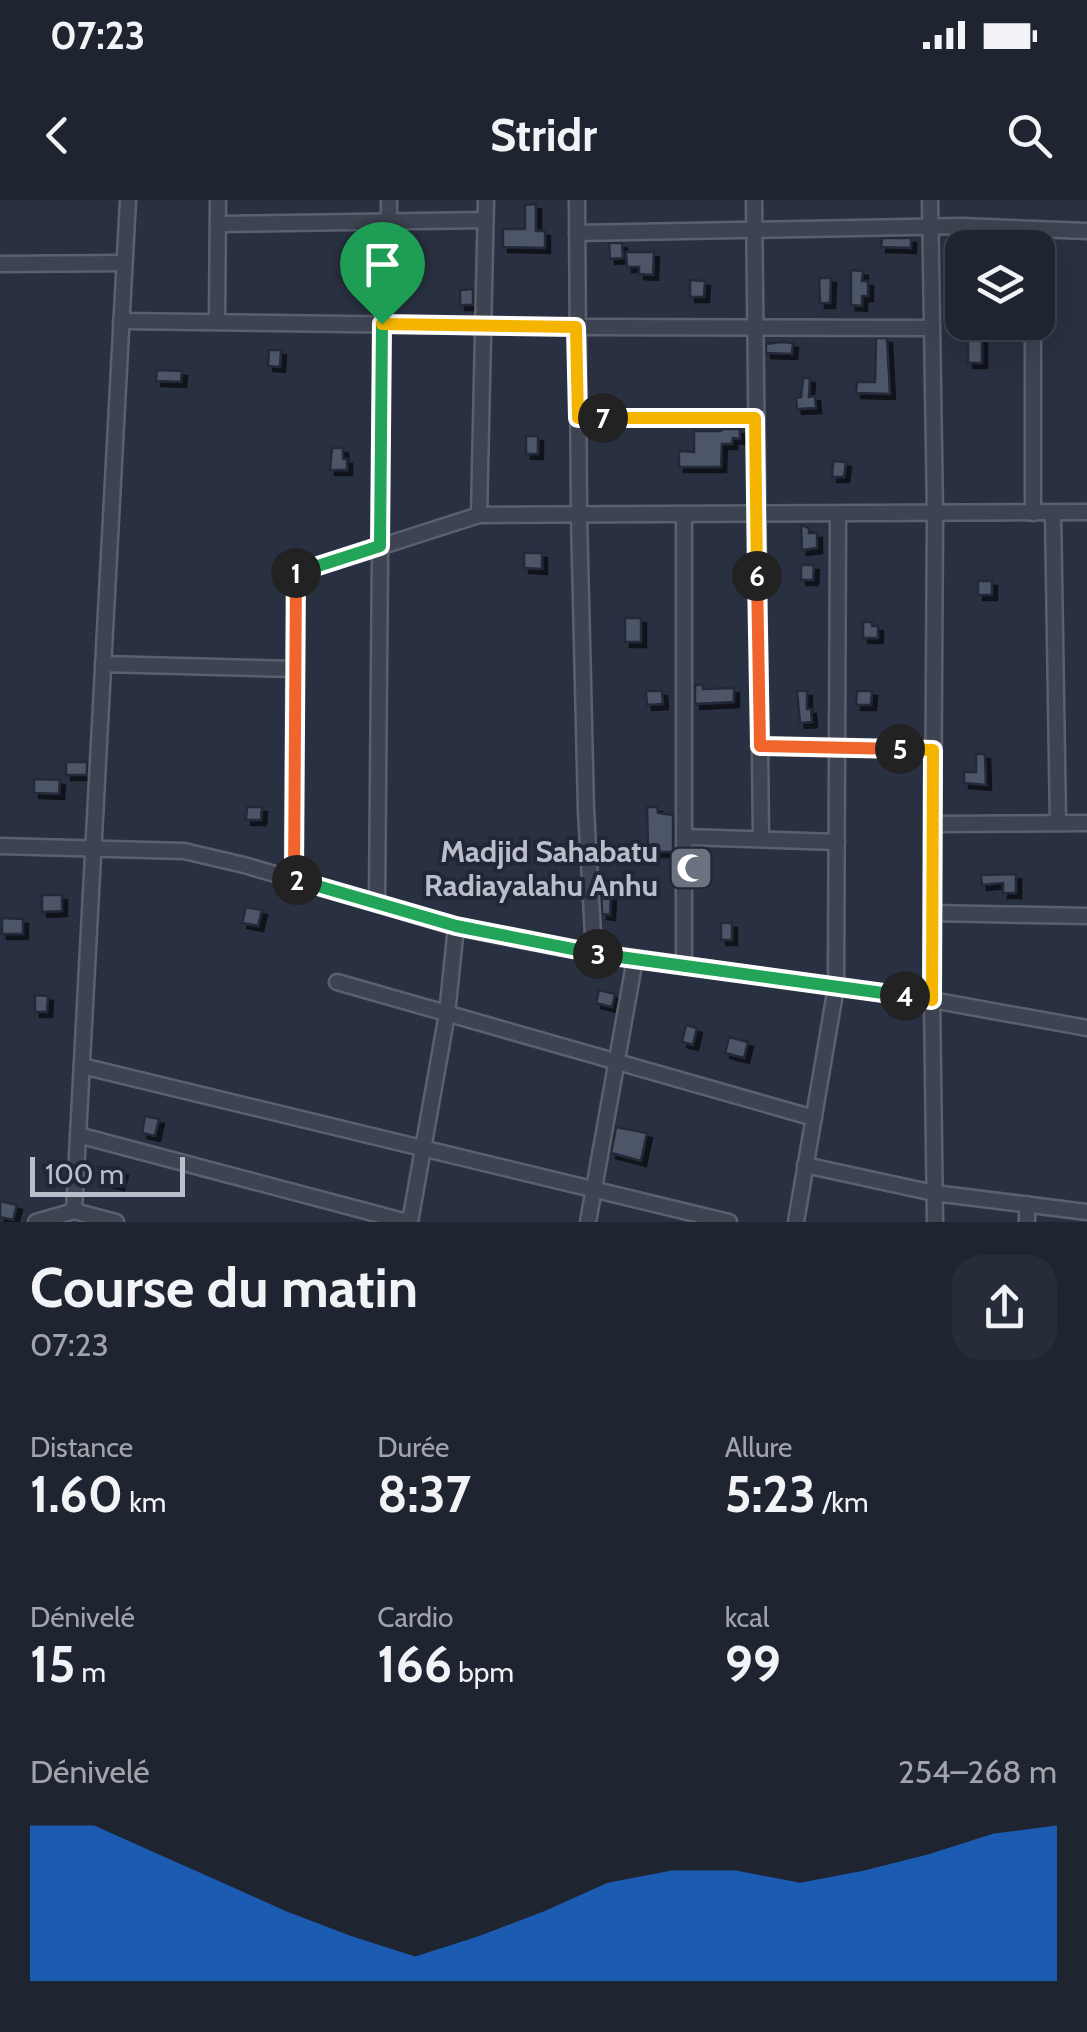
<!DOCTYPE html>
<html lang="fr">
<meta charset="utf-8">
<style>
body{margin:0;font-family:Cabin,sans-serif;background:#272c39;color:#f1f3f6;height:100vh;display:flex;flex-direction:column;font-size:38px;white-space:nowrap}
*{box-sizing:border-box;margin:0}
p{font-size:32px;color:#a1a4ab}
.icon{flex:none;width:55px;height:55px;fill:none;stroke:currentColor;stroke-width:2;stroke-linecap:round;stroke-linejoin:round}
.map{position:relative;height:1022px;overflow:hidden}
.drawer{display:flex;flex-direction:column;background:#1f2431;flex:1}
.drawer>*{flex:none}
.buttons{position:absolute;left:945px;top:30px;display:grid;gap:20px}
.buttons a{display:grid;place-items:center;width:110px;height:110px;border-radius:20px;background:#1f2431;box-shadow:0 10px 40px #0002,0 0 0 2px #3c414d;font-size:50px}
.scale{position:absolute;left:30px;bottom:25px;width:155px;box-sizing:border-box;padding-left:10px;border:5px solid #babecb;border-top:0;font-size:28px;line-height:35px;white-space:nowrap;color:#babecb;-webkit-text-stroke:8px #222737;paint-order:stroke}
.pin{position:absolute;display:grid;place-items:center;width:85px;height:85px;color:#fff;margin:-102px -42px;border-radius:50% 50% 50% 0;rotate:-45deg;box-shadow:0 0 10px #0007}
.pin .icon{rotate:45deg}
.km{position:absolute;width:50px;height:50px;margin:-25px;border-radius:50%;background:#222;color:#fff;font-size:28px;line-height:50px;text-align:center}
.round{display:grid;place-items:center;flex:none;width:105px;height:105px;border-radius:30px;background:#272c39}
.headline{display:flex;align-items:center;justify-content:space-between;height:170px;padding:0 30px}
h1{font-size:55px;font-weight:700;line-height:75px}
.stats{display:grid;grid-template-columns:repeat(3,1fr);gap:15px;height:170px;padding:10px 30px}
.stats div{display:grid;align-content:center}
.stats b{font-size:50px;font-weight:700}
.stats small{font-size:28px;font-weight:400}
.stats p{font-size:28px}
.chart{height:280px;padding:20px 30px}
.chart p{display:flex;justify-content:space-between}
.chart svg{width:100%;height:180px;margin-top:10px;fill:#1a73e8;opacity:.7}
.status{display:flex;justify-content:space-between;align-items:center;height:70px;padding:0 50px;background:#1f2431;direction:ltr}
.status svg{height:28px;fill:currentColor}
header{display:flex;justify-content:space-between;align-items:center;height:130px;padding:0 30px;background:#1f2431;font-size:45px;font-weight:700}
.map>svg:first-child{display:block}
.building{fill:#4d5468;stroke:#242939;stroke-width:2.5;filter:url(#shadow)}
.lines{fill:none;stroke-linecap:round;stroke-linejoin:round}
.minor-casing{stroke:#5b606f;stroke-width:19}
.minor{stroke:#3d4351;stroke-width:14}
.split-1-casing{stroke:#fff;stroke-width:20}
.split-2-casing{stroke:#fff;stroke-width:20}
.split-3-casing{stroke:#fff;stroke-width:20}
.split-4-casing{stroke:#fff;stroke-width:20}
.split-5-casing{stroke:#fff;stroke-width:20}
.split-6-casing{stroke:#fff;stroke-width:20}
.split-7-casing{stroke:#fff;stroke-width:20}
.split-8-casing{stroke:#fff;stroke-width:20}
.split-1{stroke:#22a559;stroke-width:12}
.split-2{stroke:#f0652b;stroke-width:12}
.split-3{stroke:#22a559;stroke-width:12}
.split-4{stroke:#22a559;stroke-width:12}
.split-5{stroke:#f5b400;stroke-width:12}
.split-6{stroke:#f0652b;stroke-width:12}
.split-7{stroke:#f5b400;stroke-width:12}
.split-8{stroke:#f5b400;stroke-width:12}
.labels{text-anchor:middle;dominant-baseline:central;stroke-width:8;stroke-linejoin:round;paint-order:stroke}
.poi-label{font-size:30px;font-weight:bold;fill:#babecb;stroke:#222737;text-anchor:end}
</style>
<div class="status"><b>07:23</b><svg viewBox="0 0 49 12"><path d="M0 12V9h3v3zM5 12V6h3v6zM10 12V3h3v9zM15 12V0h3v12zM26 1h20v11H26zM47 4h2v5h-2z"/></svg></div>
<header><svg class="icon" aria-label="back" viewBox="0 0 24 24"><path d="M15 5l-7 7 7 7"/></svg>Stridr<svg class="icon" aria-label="search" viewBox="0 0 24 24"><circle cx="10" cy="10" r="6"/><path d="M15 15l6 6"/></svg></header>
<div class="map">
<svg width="1087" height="1022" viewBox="0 0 1087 1022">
<defs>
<filter id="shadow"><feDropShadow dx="5" dy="5" stdDeviation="0" flood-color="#0009"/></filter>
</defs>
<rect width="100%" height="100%" fill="#293041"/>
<!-- building -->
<g class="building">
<path d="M536 4V31H545V48L503 47V29H525V5Z"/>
<path d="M882 38H911V48L881 47Z"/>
<path d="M609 43H622L623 58 610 59Z"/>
<path d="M374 46 385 47 384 67 348 68V56L374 57Z"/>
<path d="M626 52H654L653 75 639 74V67H627Z"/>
<path d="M851 70 863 71 862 81H868V96H862V106L851 105Z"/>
<path d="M819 78H831L830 103H820Z"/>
<path d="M690 80 705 81 704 97H690Z"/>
<path d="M473 89V105H460V90Z"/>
<rect x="968" y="136" width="14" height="27"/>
<path d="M876 138H887L890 194 856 193 857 182H875Z"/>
<path d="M781 142 793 143 792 154 766 153V144Z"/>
<path d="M269 150H281L280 167 268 166Z"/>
<path d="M157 170 182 171 181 182 156 181Z"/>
<path d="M803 178H810L809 197 815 196 816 208 797 209 796 198 801 197Z"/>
<path d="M722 229H740V239L733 238 732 244H722L721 267H679V251L694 252V231H721Z"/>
<rect x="526" y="236" width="12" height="18"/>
<path d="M332 248H343V259H347V270H330Z"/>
<path d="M833 261 846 262 844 277H832Z"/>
<path d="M801 325 809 328V333H817V348L802 350Z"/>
<path d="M524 353H542V369L524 368Z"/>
<path d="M801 365H814L813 380H801Z"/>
<rect x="978" y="381" width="14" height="14"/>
<rect x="625" y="418" width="16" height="24"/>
<path d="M863 422H872V426H878V438H863Z"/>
<path d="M695 485H703V489L734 488V502L695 504Z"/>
<path d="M646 491H662L663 504 647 505Z"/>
<path d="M797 491H807V509H811L812 522 800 523Z"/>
<path d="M857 491H872L871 505H856Z"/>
<path d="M976 554H985L986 585 964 583V572H976Z"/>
<rect x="66" y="562" width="21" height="13"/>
<path d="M34 579 60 580 59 594 34 593Z"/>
<path d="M247 607H262L261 620H246Z"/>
<path d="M647 607H657L658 613 673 615V652H648Z"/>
<path d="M1016 674V693H1003V683L982 685 981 675Z"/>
<path d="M616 680 617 691 611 692 610 715 602 714 601 682Z"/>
<path d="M42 695H62V711L42 712Z"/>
<path d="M246 707 262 710 258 726 242 723Z"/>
<path d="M2 718 23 719V734H2Z"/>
<rect x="721" y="723" width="11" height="17"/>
<path d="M599 790 615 794 612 807 596 803Z"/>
<path d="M35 795 48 796 47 812H35Z"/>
<path d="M686 825 697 828 693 845 682 842Z"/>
<path d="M729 837 748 842 744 858 725 853Z"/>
<path d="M145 916 159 919 155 936 142 933Z"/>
<path d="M616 927 647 933 641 961 611 953Z"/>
<path d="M110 968 123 971 119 985 106 982Z"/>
<path d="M0 1001 17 1005 13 1020 0 1017Z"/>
</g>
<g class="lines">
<defs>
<g id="minor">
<path d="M389 0V21"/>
<path d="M577 0 579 316 586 610 594 753"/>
<path d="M754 0 761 639"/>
<path d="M930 0 935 313 932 800 935 1022"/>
<path d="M218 24 485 20"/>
<path d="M577 33 962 26 1087 31"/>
<path d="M1033 48V29"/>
<path d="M0 64 124 63"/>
<path d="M121 121 576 127 932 128"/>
<path d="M217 122 218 0"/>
<path d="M578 218H755"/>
<path d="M1033 313V122"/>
<path d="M1053 313 1058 623"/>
<path d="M479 315 486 0"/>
<path d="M103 464 294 469"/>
<path d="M759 546 933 550"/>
<path d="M933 624 1087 623"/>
<path d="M685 637 837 642"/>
<path d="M0 646 184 651 244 665 456 727 557 747 932 800 1087 828"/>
<path d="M293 679 295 374 479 315 1087 312"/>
<path d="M377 703 382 124"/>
<path d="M932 713 1087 716"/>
<path d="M684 766V315"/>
<path d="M337 782 814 918"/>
<path d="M82 866 729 1022"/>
<path d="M78 935 407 1022"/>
<path d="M805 965 934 993 1087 1012"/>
<path d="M1027 1004V1022"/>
<path d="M74 1011 128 0"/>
<path d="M36 1022 74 1011 116 1022"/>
<path d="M410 1022 447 814 456 727"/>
<path d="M588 1022 635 759"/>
<path d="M796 1022 836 787 838 314"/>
</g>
</defs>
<!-- minor casing -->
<use href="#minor" class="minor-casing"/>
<!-- minor -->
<use href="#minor" class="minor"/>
</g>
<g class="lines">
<defs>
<path id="split-1" d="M296 373 380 346 382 124"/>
<path id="split-2" d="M296 373 294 679 297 680"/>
<path id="split-3" d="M297 680 456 726 598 754"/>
<path id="split-4" d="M598 754 905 796"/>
<path id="split-5" d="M900 549 933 550 932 800 905 796"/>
<path id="split-6" d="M757 376 760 546 900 549"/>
<path id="split-7" d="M603 218H755L757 376"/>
<path id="split-8" d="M382 124 576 127 578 218H603"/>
</defs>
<!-- split-1 casing -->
<use href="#split-1" class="split-1-casing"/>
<!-- split-2 casing -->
<use href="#split-2" class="split-2-casing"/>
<!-- split-3 casing -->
<use href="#split-3" class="split-3-casing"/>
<!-- split-4 casing -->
<use href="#split-4" class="split-4-casing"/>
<!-- split-5 casing -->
<use href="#split-5" class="split-5-casing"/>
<!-- split-6 casing -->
<use href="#split-6" class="split-6-casing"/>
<!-- split-7 casing -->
<use href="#split-7" class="split-7-casing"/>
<!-- split-8 casing -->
<use href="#split-8" class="split-8-casing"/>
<!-- split-1 -->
<use href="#split-1" class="split-1"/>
<!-- split-2 -->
<use href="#split-2" class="split-2"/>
<!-- split-3 -->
<use href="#split-3" class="split-3"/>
<!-- split-4 -->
<use href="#split-4" class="split-4"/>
<!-- split-5 -->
<use href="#split-5" class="split-5"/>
<!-- split-6 -->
<use href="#split-6" class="split-6"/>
<!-- split-7 -->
<use href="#split-7" class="split-7"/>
<!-- split-8 -->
<use href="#split-8" class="split-8"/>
</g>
<!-- icons -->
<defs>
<symbol id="mosque-square" viewBox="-11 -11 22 22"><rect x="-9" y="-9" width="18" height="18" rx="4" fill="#6b7280" stroke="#222737"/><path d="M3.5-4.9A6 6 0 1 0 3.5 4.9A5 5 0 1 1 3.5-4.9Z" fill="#fff"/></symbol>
</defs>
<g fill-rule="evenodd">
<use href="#mosque-square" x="666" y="643" width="50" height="50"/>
</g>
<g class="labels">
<!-- poi labels -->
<g class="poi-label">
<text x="658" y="651">Madjid Sahabatu<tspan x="658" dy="34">Radiayalahu Anhu</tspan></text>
</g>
</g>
</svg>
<div class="buttons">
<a><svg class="icon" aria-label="layers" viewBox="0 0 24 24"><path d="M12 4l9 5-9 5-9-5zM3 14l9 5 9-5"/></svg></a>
</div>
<div class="scale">100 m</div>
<div class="pin" style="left:382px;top:124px;background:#1e9e55"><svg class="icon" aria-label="arrive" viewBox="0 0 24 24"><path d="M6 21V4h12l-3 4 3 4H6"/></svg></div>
<b class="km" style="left:296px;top:373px">1</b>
<b class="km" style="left:297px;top:680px">2</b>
<b class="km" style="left:598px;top:754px">3</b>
<b class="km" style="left:905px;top:796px">4</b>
<b class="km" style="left:900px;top:549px">5</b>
<b class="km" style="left:757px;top:376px">6</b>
<b class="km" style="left:603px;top:218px">7</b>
</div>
<section class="drawer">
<div class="headline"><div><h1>Course du matin</h1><p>07:23</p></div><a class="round"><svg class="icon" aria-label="share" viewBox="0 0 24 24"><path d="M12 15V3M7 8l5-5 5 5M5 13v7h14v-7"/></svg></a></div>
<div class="stats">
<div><p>Distance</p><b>1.60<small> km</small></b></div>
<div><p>Durée</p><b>8:37</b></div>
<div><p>Allure</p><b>5:23<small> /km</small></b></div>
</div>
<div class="stats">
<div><p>Dénivelé</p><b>15<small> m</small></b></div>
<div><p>Cardio</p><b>166<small> bpm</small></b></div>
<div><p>kcal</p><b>99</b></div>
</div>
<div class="chart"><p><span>Dénivelé</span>254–268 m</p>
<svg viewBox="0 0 160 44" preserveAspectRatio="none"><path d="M0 44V6L10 6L20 13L30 20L40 27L50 33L60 38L70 33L80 27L90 20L100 17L110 17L120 20L130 17L140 13L150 8L160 6V44z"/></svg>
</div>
</section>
